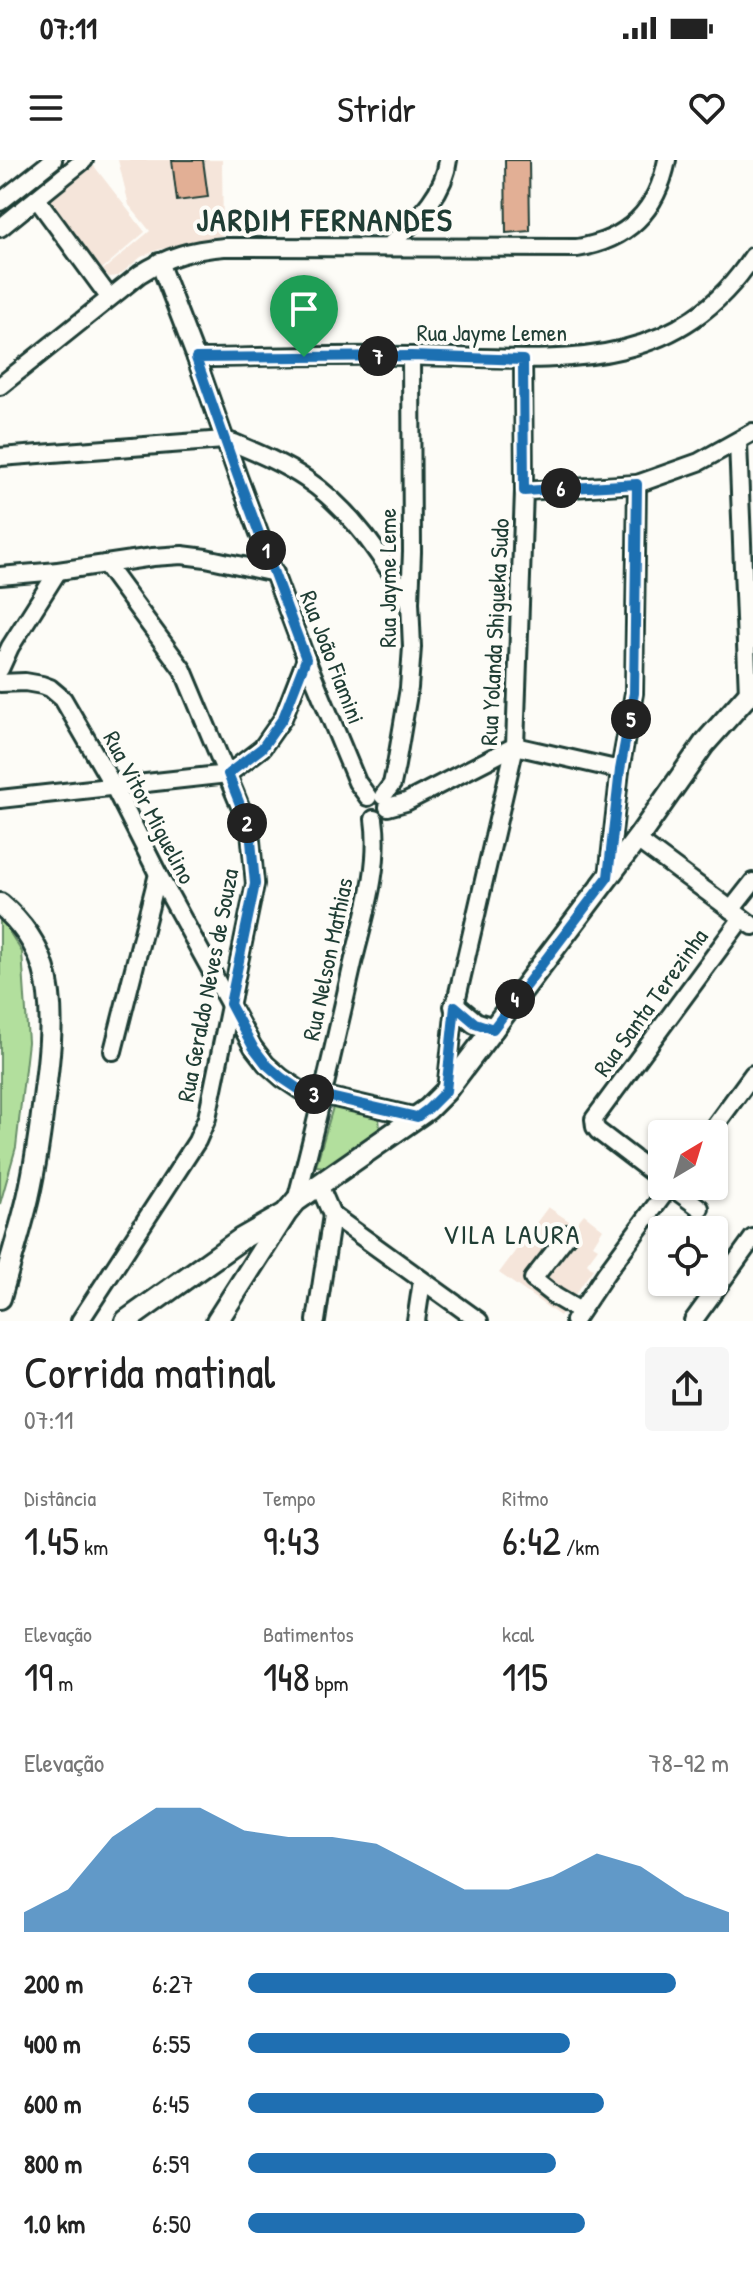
<!DOCTYPE html>
<html lang="pt">
<meta charset="utf-8">
<style>
body{margin:0;font-family:"Patrick Hand",sans-serif;background:#f6f6f6;color:#222;height:100vh;display:flex;flex-direction:column;font-size:30px;white-space:nowrap}
*{box-sizing:border-box;margin:0}
p{font-size:26px;color:#767676}
.icon{flex:none;width:44px;height:44px;fill:none;stroke:currentColor;stroke-width:2;stroke-linecap:round;stroke-linejoin:round}
.map{position:relative;height:1161px;overflow:hidden}
.details{display:flex;flex-direction:column;background:#fff;flex:1}
.details>*{flex:none}
.needle{width:52px;rotate:38deg}
.fabs{position:absolute;left:648px;top:960px;display:grid;gap:16px}
.fabs a{display:grid;place-items:center;width:80px;height:80px;border-radius:8px;background:#fff;box-shadow:0 2px 6px #0004;font-size:40px}
.pin{position:absolute;display:grid;place-items:center;width:68px;height:68px;color:#fff;margin:-82px -34px;border-radius:50% 50% 50% 0;rotate:-45deg;box-shadow:0 0 8px #0007}
.pin .icon{rotate:45deg}
.km{position:absolute;width:40px;height:40px;margin:-20px;border-radius:50%;background:#222;color:#fff;font-size:22px;line-height:40px;text-align:center}
.round{display:grid;place-items:center;flex:none;width:84px;height:84px;border-radius:8px;background:#f6f6f6}
.summary{display:flex;align-items:center;justify-content:space-between;height:136px;padding:0 24px}
h1{font-size:44px;font-weight:600;line-height:60px}
.metrics{display:grid;grid-template-columns:repeat(3,1fr);gap:12px;height:136px;padding:8px 24px}
.metrics div{display:grid;align-content:center}
.metrics b{font-size:40px;font-weight:600}
.metrics small{font-size:22px;font-weight:400}
.metrics p{font-size:22px}
.chart{height:224px;padding:16px 24px}
.chart p{display:flex;justify-content:space-between}
.chart svg{width:100%;height:144px;margin-top:8px;fill:#1f6fb2;opacity:.7}
ul{padding:0 24px;list-style:none;font-size:26px}
li{display:grid;grid-template-columns:128px 96px 1fr;align-items:center;height:60px}
li i{height:20px;border-radius:10px;background:#1f6fb2}
.status{display:flex;justify-content:space-between;align-items:center;height:56px;padding:0 40px;background:#fff;direction:ltr}
.status svg{height:22px;fill:currentColor}
header{display:flex;justify-content:space-between;align-items:center;height:104px;padding:0 24px;background:#fff;font-size:36px;font-weight:600}
.map>svg:first-child{display:block}
.built{fill:#f5e5da}
.green{fill:#b2df9d;stroke:#688e68;stroke-width:2}
.building{fill:#e2af95;stroke:#1f3d34;stroke-width:2}
.lines{fill:none;stroke-linecap:round;stroke-linejoin:round}
.minor-casing{stroke:#1f3d34;stroke-width:22}
.major-casing{stroke:#1f3d34;stroke-width:26}
.minor{stroke:#fdfcf7;stroke-width:16}
.major{stroke:#fdfcf7;stroke-width:20}
.route-casing{stroke:#fff;stroke-width:16}
.route{stroke:#1f6fb2;stroke-width:10}
.labels{text-anchor:middle;dominant-baseline:central;stroke-width:8;stroke-linejoin:round;paint-order:stroke}
.street-label{font-size:24px;fill:#1f3d34;stroke:#fdfcf7}
.quarter-label{font-size:28px;letter-spacing:2px;fill:#1f3d34;stroke:#fdfcf7}
.district-label{font-size:32px;font-weight:bold;letter-spacing:2px;fill:#1f3d34;stroke:#fdfcf7}
</style>
<div class="status"><b>07:11</b><svg viewBox="0 0 49 12"><path d="M0 12V9h3v3zM5 12V6h3v6zM10 12V3h3v9zM15 12V0h3v12zM26 1h20v11H26zM47 4h2v5h-2z"/></svg></div>
<header><svg class="icon" aria-label="menu" viewBox="0 0 24 24"><path d="M4 6h16M4 12h16M4 18h16"/></svg>Stridr<svg class="icon" aria-label="heart" viewBox="0 0 24 24"><path d="M12 20l-8-8c-3-5 5-10 8-4 3-6 11-1 8 4z"/></svg></header>
<div class="map">
<svg width="753" height="1161" viewBox="0 0 753 1161">
<rect width="100%" height="100%" fill="#fdfcf7"/>
<filter id="ink" filterUnits="userSpaceOnUse"><feTurbulence type="fractalNoise" baseFrequency=".0125" numOctaves="2"/><feDisplacementMap in="SourceGraphic" scale="16" xChannelSelector="R" yChannelSelector="G"/><feConvolveMatrix kernelMatrix="1 2 1 2 8 2 1 2 1" color-interpolation-filters="sRGB"/></filter>
<g filter="url(#ink)">
<!-- built -->
<g class="built">
<path d="M118 0H222L223 75 157 90 141 97 118 116 109 117 103 110 150 71 129 45Z"/>
<path d="M94 6 145 72 102 109 48 41Z"/>
<path d="M548 1047 575 1065 584 1054 603 1069 593 1085 598 1088 587 1103 593 1109 560 1156 499 1113Z"/>
</g>
<!-- green -->
<g class="green">
<path d="M0 757 22 792 28 882 16 987 0 1044Z"/>
<path d="M333 947 379 957 380 969 327 1007 316 1006Z"/>
</g>
<!-- building -->
<g class="building">
<path d="M172 0H203L208 37 177 41Z"/>
<path d="M505 0H529L530 71 506 73Z"/>
</g>
<g class="lines">
<defs>
<g id="minor">
<path d="M37 39 109 137"/>
<path d="M0 42 53 0"/>
<path d="M0 68 84 0"/>
<path d="M388 87C413 62 444 37 448 0"/>
<path d="M159 102 196 198 238 317 306 499 357 622 368 637"/>
<path d="M196 198C267 197 339 195 410 196 540 197 670 223 753 96"/>
<path d="M0 226 140 114C168 96 191 90 224 87L577 88C628 80 657 51 667 0"/>
<path d="M738 282 748 534"/>
<path d="M0 297 224 280 234 283C258 293 284 304 306 319 352 350 381 396 410 442"/>
<path d="M524 331 637 324 699 302 753 272"/>
<path d="M0 416 58 411 153 397 182 395 206 398 275 413"/>
<path d="M0 509 10 487 58 411"/>
<path d="M0 523 25 522 42 525 50 528 63 539 114 627 158 714 253 887 266 904 282 918 300 930 417 957"/>
<path d="M383 636 392 624 396 605 409 528 412 487 410 442 412 392 411 196"/>
<path d="M0 639 228 614 262 588 283 558 306 499"/>
<path d="M388 647 406 642 515 586 620 610"/>
<path d="M636 679 753 766"/>
<path d="M608 717 620 610 634 533 637 324"/>
<path d="M731 750 753 722"/>
<path d="M113 891 158 714"/>
<path d="M446 931 455 846 515 586 524 331 523 200"/>
<path d="M709 974 753 914"/>
<path d="M662 1020 598 971 595 967 594 959 742 758"/>
<path d="M319 1025 332 1055 479 1161"/>
<path d="M670 1026 700 1048"/>
<path d="M296 1041C317 962 335 883 353 803 364 757 381 707 374 659"/>
<path d="M568 1074 533 1119 556 1137 580 1151"/>
<path d="M80 1161 197 981 207 958 255 724 250 670 183 510 105 404"/>
<path d="M316 1161 332 1055"/>
<path d="M416 1161 422 1121"/>
<path d="M574 1161 606 1113 670 1026"/>
<path d="M693 1161 753 1078"/>
</g>
<g id="major">
<path d="M0 744C21 762 36 782 44 809 55 847 50 891 45 930 41 966 36 1003 28 1038 20 1072 9 1105 0 1138"/>
<path d="M455 846 475 863 493 869"/>
<path d="M126 1161 241 1079 283 1055"/>
<path d="M217 1161 286 1053 296 1041 428 949 446 931 640 675 704 584 753 529"/>
</g>
</defs>
<!-- minor casing -->
<use href="#minor" class="minor-casing"/>
<!-- major casing -->
<use href="#major" class="major-casing"/>
<!-- minor -->
<use href="#minor" class="minor"/>
<!-- major -->
<use href="#major" class="major"/>
</g>
</g>
<g class="lines" filter="url(#ink)">
<defs>
<path id="route" d="M411 196 523 200 524 331 637 324 634 533 620 610 608 717 493 869 475 863 455 846 446 931 428 949 417 957 300 930 282 918 266 904 253 887 230 844 255 724 250 670 228 614 262 588 283 558 306 499 238 317 196 198Z"/>
</defs>
<!-- route casing -->
<use href="#route" class="route-casing"/>
<!-- route -->
<use href="#route" class="route"/>
</g>
<g class="labels">
<!-- street labels -->
<g class="street-label">
<text x="492" y="172">Rua Jayme Lemen</text>
<text transform="translate(387 418) rotate(-90)">Rua Jayme Leme</text>
<text transform="translate(494 472) rotate(-87)">Rua Yolanda Shigueka Sudo</text>
<text transform="translate(333 497) rotate(69)">Rua João Fiamini</text>
<text transform="translate(150 647) rotate(62)">Rua Vitor Miguelino</text>
<text transform="translate(327 799) rotate(-78)">Rua Nelson Mathias</text>
<text transform="translate(207 825) rotate(-79)">Rua Geraldo Neves de Souza</text>
<text transform="translate(650 842) rotate(-54)">Rua Santa Terezinha</text>
</g>
<!-- quarter labels -->
<g class="quarter-label">
<text x="512" y="1074">VILA LAURA</text>
</g>
<!-- district labels -->
<g class="district-label">
<text x="325" y="59">JARDIM FERNANDES</text>
</g>
</g>
</svg>
<div class="fabs">
<a><svg class="needle" viewBox="-14 -14 28 28"><path d="M0-13l5 13h-10z" fill="#e53935"/><path d="M0 13l5-13h-10z" fill="#767676"/></svg></a>
<a><svg class="icon" aria-label="locate" viewBox="0 0 24 24"><circle cx="12" cy="12" r="6"/><path d="M12 2v4M12 18v4M2 12h4M18 12h4"/></svg></a>
</div>
<div class="pin" style="left:304px;top:197px;background:#1e9e55"><svg class="icon" aria-label="arrive" viewBox="0 0 24 24"><path d="M6 21V4h12l-3 4 3 4H6"/></svg></div>
<b class="km" style="left:266px;top:390px">1</b>
<b class="km" style="left:247px;top:663px">2</b>
<b class="km" style="left:314px;top:934px">3</b>
<b class="km" style="left:515px;top:839px">4</b>
<b class="km" style="left:631px;top:559px">5</b>
<b class="km" style="left:561px;top:328px">6</b>
<b class="km" style="left:378px;top:196px">7</b>
</div>
<section class="details">
<div class="summary"><div><h1>Corrida matinal</h1><p>07:11</p></div><a class="round"><svg class="icon" aria-label="share" viewBox="0 0 24 24"><path d="M12 15V3M7 8l5-5 5 5M5 13v7h14v-7"/></svg></a></div>
<div class="metrics">
<div><p>Distância</p><b>1.45<small> km</small></b></div>
<div><p>Tempo</p><b>9:43</b></div>
<div><p>Ritmo</p><b>6:42<small> /km</small></b></div>
</div>
<div class="metrics">
<div><p>Elevação</p><b>19<small> m</small></b></div>
<div><p>Batimentos</p><b>148<small> bpm</small></b></div>
<div><p>kcal</p><b>115</b></div>
</div>
<div class="chart"><p><span>Elevação</span>78–92 m</p>
<svg viewBox="0 0 160 44" preserveAspectRatio="none"><path d="M0 44V38L10 31L20 15L30 6L40 6L50 13L60 15L70 15L80 17L90 24L100 31L110 31L120 27L130 20L140 24L150 33L160 38V44z"/></svg>
</div>
<ul>
<li><b>200 m</b>6:27<i style="width:89%"></i></li>
<li><b>400 m</b>6:55<i style="width:67%"></i></li>
<li><b>600 m</b>6:45<i style="width:74%"></i></li>
<li><b>800 m</b>6:59<i style="width:64%"></i></li>
<li><b>1.0 km</b>6:50<i style="width:70%"></i></li>
</ul>
</section>
